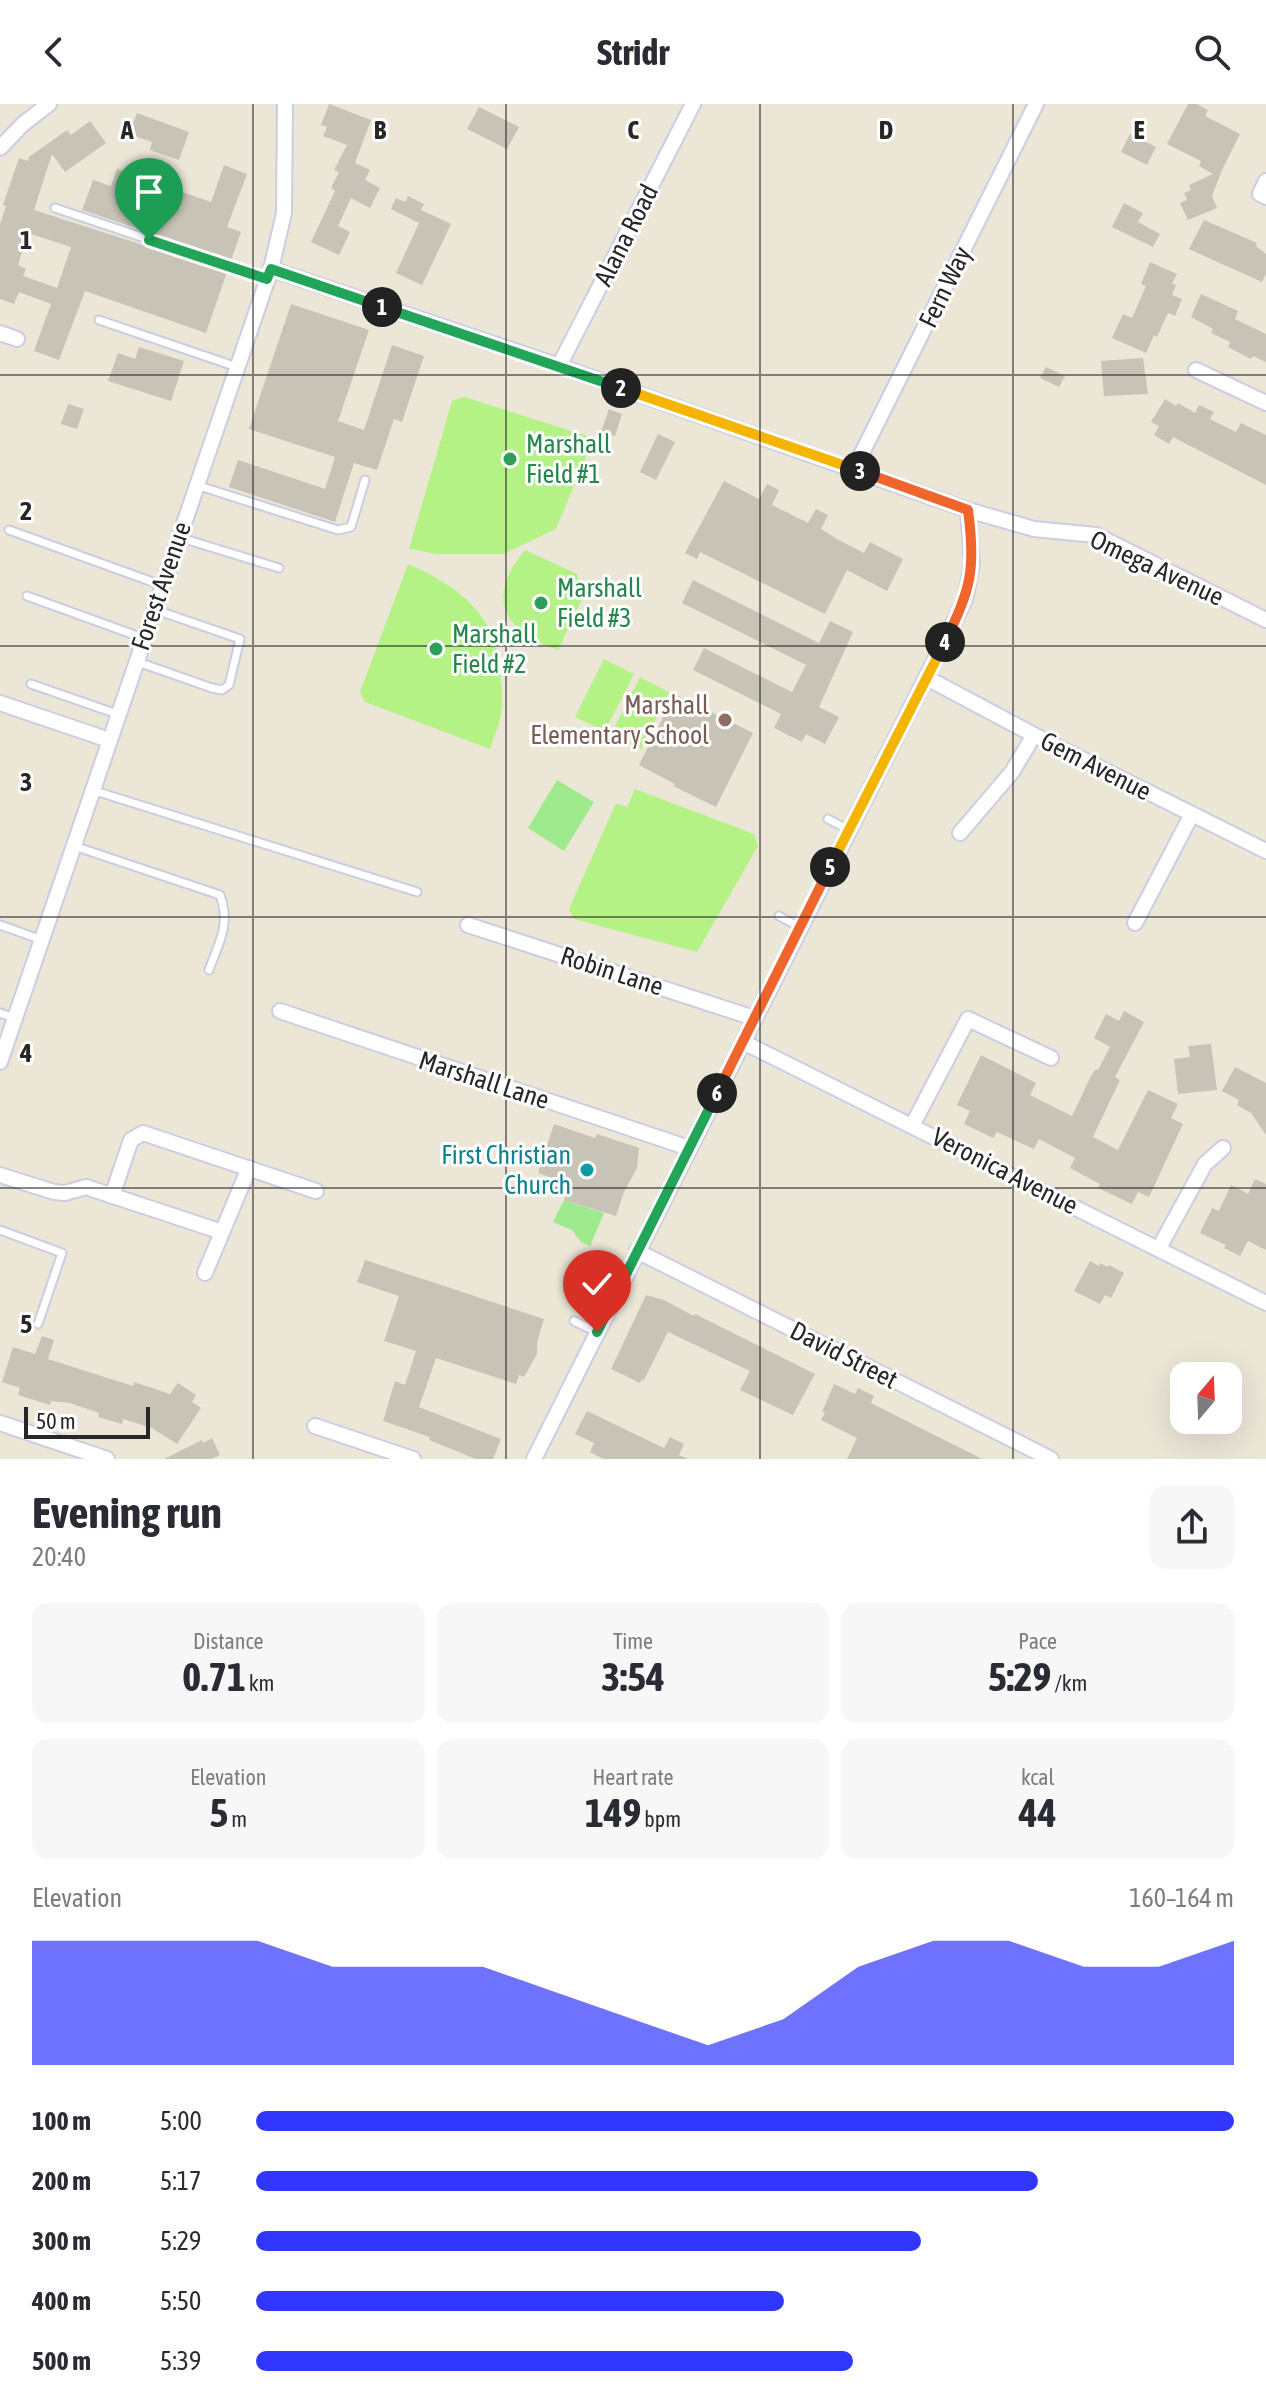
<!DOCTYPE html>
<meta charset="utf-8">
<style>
body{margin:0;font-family:"Asap Condensed",sans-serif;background:#f7f7f7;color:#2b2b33;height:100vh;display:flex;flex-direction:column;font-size:30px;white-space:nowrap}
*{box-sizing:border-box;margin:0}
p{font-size:26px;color:#7c7c81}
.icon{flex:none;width:44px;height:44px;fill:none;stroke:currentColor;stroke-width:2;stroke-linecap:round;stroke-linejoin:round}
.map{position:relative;height:1355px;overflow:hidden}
.details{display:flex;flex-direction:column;background:#fff;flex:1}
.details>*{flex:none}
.needle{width:52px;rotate:19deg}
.fabs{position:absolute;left:1170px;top:1258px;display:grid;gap:16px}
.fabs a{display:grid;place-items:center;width:72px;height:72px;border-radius:16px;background:#fff;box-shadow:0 8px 32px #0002;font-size:40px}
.scale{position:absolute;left:24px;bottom:20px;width:126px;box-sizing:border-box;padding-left:8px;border:4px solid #272727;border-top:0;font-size:22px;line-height:28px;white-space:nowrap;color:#272727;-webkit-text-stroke:6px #fff;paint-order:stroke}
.pin{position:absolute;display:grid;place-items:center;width:68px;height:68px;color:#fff;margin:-82px -34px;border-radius:50% 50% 50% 0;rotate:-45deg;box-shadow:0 0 8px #0007}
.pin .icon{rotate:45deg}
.km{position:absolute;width:40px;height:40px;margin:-20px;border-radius:50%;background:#222;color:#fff;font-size:22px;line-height:40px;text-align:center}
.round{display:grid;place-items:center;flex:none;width:84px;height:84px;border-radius:16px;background:#f7f7f7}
.summary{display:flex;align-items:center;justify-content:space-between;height:136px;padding:0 32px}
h1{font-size:44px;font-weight:700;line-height:60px}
.stats{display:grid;grid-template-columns:repeat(3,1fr);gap:12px;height:136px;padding:8px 32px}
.stats div{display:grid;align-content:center;border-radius:16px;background:#f7f7f7;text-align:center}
.stats b{font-size:40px;font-weight:700}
.stats small{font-size:22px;font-weight:400}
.stats p{font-size:22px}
.chart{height:224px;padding:16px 32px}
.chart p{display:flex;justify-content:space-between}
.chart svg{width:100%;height:144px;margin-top:8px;fill:#3137ff;opacity:.7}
ul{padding:0 32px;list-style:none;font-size:26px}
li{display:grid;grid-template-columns:128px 96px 1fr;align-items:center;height:60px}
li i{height:20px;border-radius:10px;background:#3137ff}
header{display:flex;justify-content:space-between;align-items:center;height:104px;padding:0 32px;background:#fff;font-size:36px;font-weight:700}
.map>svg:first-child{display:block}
.green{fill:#9eea8c}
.pitch{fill:#b4f286}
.building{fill:#c7c3b7;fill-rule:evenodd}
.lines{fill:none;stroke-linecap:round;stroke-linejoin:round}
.lane-casing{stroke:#cccde3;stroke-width:11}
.street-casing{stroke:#cccde3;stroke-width:18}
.lane{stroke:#fff;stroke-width:7}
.street{stroke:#fff;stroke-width:14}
.split-1-casing{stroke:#fff;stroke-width:16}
.split-2-casing{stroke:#fff;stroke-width:16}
.split-3-casing{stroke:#fff;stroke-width:16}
.split-4-casing{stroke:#fff;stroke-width:16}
.split-5-casing{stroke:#fff;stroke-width:16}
.split-6-casing{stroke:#fff;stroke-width:16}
.split-7-casing{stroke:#fff;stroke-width:16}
.split-1{stroke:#22a559;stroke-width:10}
.split-2{stroke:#22a559;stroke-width:10}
.split-3{stroke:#f5b400;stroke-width:10}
.split-4{stroke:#f0652b;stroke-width:10}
.split-5{stroke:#f5b400;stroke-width:10}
.split-6{stroke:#f0652b;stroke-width:10}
.split-7{stroke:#22a559;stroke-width:10}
.grid{fill:none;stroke:#272727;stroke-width:2;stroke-opacity:0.55}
.leisure-dot{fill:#2e9e5b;stroke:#fff;stroke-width:3}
.education-dot{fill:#8d6e63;stroke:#fff;stroke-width:3}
.culture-dot{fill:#0f9aa8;stroke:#fff;stroke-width:3}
.labels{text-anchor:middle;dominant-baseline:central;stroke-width:6;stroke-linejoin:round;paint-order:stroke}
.street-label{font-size:26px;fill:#272727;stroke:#fff}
.leisure-label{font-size:26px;fill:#27864d;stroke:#fff;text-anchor:start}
.education-label{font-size:26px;fill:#785e54;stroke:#fff;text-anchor:end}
.culture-label{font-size:26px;fill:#0d838f;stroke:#fff;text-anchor:end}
.grid-label{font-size:26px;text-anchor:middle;font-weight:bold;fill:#272727;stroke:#fff;stroke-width:6;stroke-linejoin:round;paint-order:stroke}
</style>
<header><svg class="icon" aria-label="back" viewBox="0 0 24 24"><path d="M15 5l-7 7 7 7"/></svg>Stridr<svg class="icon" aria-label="search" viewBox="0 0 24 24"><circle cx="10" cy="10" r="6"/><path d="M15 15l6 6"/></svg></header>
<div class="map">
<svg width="1266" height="1355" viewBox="0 0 1266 1355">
<rect width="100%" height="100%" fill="#ece6d7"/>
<!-- green -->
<g class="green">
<path d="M557 676 594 698 564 747 528 724Z"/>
<path d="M564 1096 604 1109 590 1142 581 1138 572 1126 553 1118Z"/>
</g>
<!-- pitch -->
<g class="pitch">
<path d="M464 293 594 334 556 425 503 450H438L409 445 452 297Z"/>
<path d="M525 446 577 470 584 491 558 546C503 527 485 494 525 446Z"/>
<path d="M408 460C463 484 500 514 501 578 502 588 503 600 501 610 499 622 493 634 490 645L365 598 360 588Z"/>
<path d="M604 555 634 570 605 627 575 613Z"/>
<path d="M640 573 669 588 641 645 611 630Z"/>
<path d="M635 685 754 730 758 742 697 848 574 815 569 805 616 699 627 703Z"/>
</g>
<!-- building -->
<g class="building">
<path d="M329 0 371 16 355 59 370 66 365 76 380 84 370 104 351 94 338 122 350 128 339 151 311 138 335 87 331 84 339 68 334 66 347 41 323 32 327 23 321 21Z"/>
<path d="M1188 0H1197L1208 6 1205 12 1240 30 1222 66 1212 92 1217 104 1188 116 1180 99 1187 96 1184 89 1191 86 1189 81 1213 70 1199 62 1201 57 1167 40Z"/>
<path d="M479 3 519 23 507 45 467 25Z"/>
<path d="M137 9 189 28 179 56 150 46 152 38 129 30Z"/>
<path d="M90 17 106 39 65 68 52 50 34 106 227 168 206 229 85 187 59 256 34 247 51 200 19 188 14 200 0 195V120L6 102 3 101 19 54 28 57 29 53 67 26 71 31ZM28 129 71 143 57 184 23 172 26 165 18 161Z"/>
<path d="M1130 30 1156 43 1147 61 1121 48Z"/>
<path d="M224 61 247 70 227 123 241 128 231 156 82 106 93 76 111 82 117 65 211 98Z"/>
<path d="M408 92 424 100 421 106 451 120 422 181 396 169 419 119 391 105 396 94 405 98Z"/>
<path d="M1124 99 1143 109 1138 118 1160 130 1153 143 1112 123Z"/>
<path d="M1204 116 1257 139 1256 142 1266 150V170L1262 178 1189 145Z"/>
<path d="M1150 158 1177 170 1172 180 1176 181 1172 191 1182 195 1175 212 1168 209 1157 233 1154 231 1146 249 1112 234 1123 210 1132 214 1146 182 1141 180Z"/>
<path d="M1201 190 1238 207 1235 215 1266 230V258L1253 252 1251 255 1228 243 1230 238 1211 229 1213 225 1191 213Z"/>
<path d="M291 200 369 226 338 317 364 326 392 241 424 252 402 318 394 315 377 366 354 359 335 418 229 383 238 356 325 385 335 353 249 325Z"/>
<path d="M139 243 184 257 171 297 108 277 118 249 135 255Z"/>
<path d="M1143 254 1148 290 1104 292 1101 257Z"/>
<path d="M1046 263 1065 272 1059 283 1040 274Z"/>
<path d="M1165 295 1176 302 1178 299 1195 309 1199 301 1214 308 1210 315 1236 328 1241 319 1266 331V381L1173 333 1169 340 1154 331 1159 322 1151 318Z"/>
<path d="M68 300 84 305 77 325 61 320Z"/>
<path d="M609 305 622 310 615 332 601 328Z"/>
<path d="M658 330 675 338 656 376 640 368Z"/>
<path d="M724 377 759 395 767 380 779 386 772 401 808 419 816 405 828 411 821 425 837 435 864 449 870 438 903 455 887 487 847 466 825 510 700 448 697 455 685 449Z"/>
<path d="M693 476 819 539 830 517 853 528 819 603 839 613 825 640 806 630 802 638 774 624 781 610 693 566 704 544 792 588 806 561 682 499Z"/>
<path d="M675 590 753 629 716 703 673 682 675 680 639 661Z"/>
<path d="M1124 907 1144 918 1115 973 1120 976 1093 1033 1118 1046 1148 986 1178 1000 1171 1014 1183 1020 1149 1093 1138 1088 1132 1100 1098 1084 1100 1080 1070 1064 1075 1054 1039 1035 1034 1045 997 1028 993 1034 964 1020 970 1007 957 1001 981 951 1036 979 1030 991 1072 1012 1091 972 1096 965 1098 966 1110 943 1094 934 1106 910 1119 917Z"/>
<path d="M1211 940 1217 986 1178 990 1174 955 1190 953 1188 942Z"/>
<path d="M1235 963 1266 979V1031L1251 1009 1237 1001 1239 996 1222 987Z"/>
<path d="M554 1020 595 1034 597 1030 639 1044 637 1064 624 1088 616 1112 564 1096 569 1080 538 1069Z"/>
<path d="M1255 1075 1266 1080V1146L1248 1137 1240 1152 1224 1144 1226 1141 1200 1129 1212 1104 1219 1107 1231 1081 1248 1090Z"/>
<path d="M365 1156 544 1215 537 1238V1250L524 1273 519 1271 516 1280 436 1254 419 1303 501 1335 493 1355H476L429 1336 430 1333 383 1317 395 1277 405 1281 416 1247 384 1237 399 1192 357 1178Z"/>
<path d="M1090 1157 1099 1162 1100 1159 1108 1163 1109 1161 1124 1169 1111 1194 1105 1191 1100 1200 1074 1187Z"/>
<path d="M646 1191 664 1196 694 1212 695 1210 815 1270 793 1311 740 1286 750 1267 668 1228 644 1276 642 1275 640 1279 611 1265Z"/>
<path d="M42 1232 54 1236 48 1255 133 1282 134 1278 170 1290 178 1279 196 1291 192 1298 201 1304 177 1340 152 1324 123 1315 122 1320 98 1313 99 1309 70 1299 51 1297 50 1301 18 1291 20 1284 2 1278 13 1243 35 1250Z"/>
<path d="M834 1280 855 1290 858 1284 874 1292 871 1299 982 1355H847L857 1334 821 1316 825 1309 822 1308Z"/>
<path d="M587 1307 664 1344 670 1333 684 1340 679 1351 688 1355H604L590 1348 594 1339 575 1330Z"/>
<path d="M212 1334 220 1351 211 1355H164L202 1336 203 1339Z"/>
</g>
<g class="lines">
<defs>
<g id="lane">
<path d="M55 104 267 175"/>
<path d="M99 216 237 263"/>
<path d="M196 381 338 426 351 423 365 376"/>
<path d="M9 426 161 481"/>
<path d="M178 433 279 464"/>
<path d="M27 492 143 534"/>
<path d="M135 557 212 584 222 586 229 581 240 535 156 506"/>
<path d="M31 580 117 610"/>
<path d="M92 686 417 788"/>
<path d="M828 715 849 726"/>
<path d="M74 742 220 791C231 821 219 838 209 866"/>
<path d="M779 812 800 823"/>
<path d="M0 821 42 836"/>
<path d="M0 909 15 914"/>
<path d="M0 1126 62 1149 38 1220"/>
<path d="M592 1186 613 1196"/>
<path d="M574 1217 597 1228"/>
</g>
<g id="street">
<path d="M0 44 23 20 49 0"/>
<path d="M1266 77 1260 90 1266 93"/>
<path d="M271 165 559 262 968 406 1034 425 1096 431 1266 516"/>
<path d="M0 229 17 235"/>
<path d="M559 262 693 0"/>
<path d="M1196 266 1266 299"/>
<path d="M854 365 1036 0"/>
<path d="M927 574 1034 631 1266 747"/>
<path d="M0 599 109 636"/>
<path d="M960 729 1012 668 1034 631"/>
<path d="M1135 819 1192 710"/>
<path d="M468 821 754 914"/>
<path d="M280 907 689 1044"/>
<path d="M743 938 1266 1199"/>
<path d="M0 958 271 165 284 109 285 0"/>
<path d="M913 1020 968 915 1051 954"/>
<path d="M0 1071 54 1088 65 1089 86 1083 222 1128"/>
<path d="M112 1092 131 1036 143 1029 316 1087"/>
<path d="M1159 1144 1205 1060 1223 1044"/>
<path d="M637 1147 1051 1355"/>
<path d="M205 1169 249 1064"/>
<path d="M0 1319 107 1355"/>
<path d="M315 1322 413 1355"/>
<path d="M534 1355 965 496 972 459 968 406"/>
</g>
</defs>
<!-- lane casing -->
<use href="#lane" class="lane-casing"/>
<!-- street casing -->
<use href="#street" class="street-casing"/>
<!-- lane -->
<use href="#lane" class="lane"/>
<!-- street -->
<use href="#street" class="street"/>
</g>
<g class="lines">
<defs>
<path id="split-1" d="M149 136 267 175 271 165 382 203"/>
<path id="split-2" d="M382 203 621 284"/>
<path id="split-3" d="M621 284 860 367"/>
<path id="split-4" d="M860 367 968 406C976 466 971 484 945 538"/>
<path id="split-5" d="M830 763 945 538"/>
<path id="split-6" d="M717 989 830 763"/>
<path id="split-7" d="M597 1228 717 989"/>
</defs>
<!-- split-1 casing -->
<use href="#split-1" class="split-1-casing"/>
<!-- split-2 casing -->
<use href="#split-2" class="split-2-casing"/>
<!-- split-3 casing -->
<use href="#split-3" class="split-3-casing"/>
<!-- split-4 casing -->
<use href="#split-4" class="split-4-casing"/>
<!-- split-5 casing -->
<use href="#split-5" class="split-5-casing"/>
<!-- split-6 casing -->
<use href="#split-6" class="split-6-casing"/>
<!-- split-7 casing -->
<use href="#split-7" class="split-7-casing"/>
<!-- split-1 -->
<use href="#split-1" class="split-1"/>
<!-- split-2 -->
<use href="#split-2" class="split-2"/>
<!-- split-3 -->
<use href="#split-3" class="split-3"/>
<!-- split-4 -->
<use href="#split-4" class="split-4"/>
<!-- split-5 -->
<use href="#split-5" class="split-5"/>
<!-- split-6 -->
<use href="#split-6" class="split-6"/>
<!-- split-7 -->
<use href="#split-7" class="split-7"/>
</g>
<!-- grid -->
<path class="grid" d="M253 0V1355M506 0V1355M760 0V1355M1013 0V1355M0 271H1266M0 542H1266M0 813H1266M0 1084H1266"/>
<!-- markers -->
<g class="leisure-dot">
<circle cx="510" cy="355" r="8"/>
<circle cx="541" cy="499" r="8"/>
<circle cx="436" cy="545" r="8"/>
</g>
<circle class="education-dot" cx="725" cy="616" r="8"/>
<circle class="culture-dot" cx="587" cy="1066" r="8"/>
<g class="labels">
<!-- street labels -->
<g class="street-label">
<text transform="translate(626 131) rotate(-63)">Alana Road</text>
<text transform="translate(945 183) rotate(-64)">Fern Way</text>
<text transform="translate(1157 464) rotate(25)">Omega Avenue</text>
<text transform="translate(161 482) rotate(-71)">Forest Avenue</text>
<text transform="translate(1096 662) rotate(27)">Gem Avenue</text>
<text transform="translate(612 867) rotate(18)">Robin Lane</text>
<text transform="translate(484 976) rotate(18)">Marshall Lane</text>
<text transform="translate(1005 1067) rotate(27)">Veronica Avenue</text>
<text transform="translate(844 1251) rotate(27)">David Street</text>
</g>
<!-- leisure labels -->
<g class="leisure-label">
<text x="526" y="340">Marshall<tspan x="526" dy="30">Field #1</tspan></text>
<text x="557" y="484">Marshall<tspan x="557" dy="30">Field #3</tspan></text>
<text x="452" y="530">Marshall<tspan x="452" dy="30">Field #2</tspan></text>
</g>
<!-- education labels -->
<g class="education-label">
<text x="709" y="601">Marshall<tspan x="709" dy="30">Elementary School</tspan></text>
</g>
<!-- culture labels -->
<g class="culture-label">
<text x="571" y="1051">First Christian<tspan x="571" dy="30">Church</tspan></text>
</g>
</g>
<g class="grid-label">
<text x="127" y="35">A</text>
<text x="380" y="35">B</text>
<text x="633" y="35">C</text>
<text x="886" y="35">D</text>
<text x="1139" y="35">E</text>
<text x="26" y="145">1</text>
<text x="26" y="416">2</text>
<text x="26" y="687">3</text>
<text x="26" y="958">4</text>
<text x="26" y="1229">5</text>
</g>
</svg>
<div class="fabs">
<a><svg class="needle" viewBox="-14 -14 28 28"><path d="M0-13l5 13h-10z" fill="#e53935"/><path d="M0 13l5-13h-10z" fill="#7c7c81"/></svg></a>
</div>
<div class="scale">50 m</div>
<div class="pin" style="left:149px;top:136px;background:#1e9e55"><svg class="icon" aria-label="arrive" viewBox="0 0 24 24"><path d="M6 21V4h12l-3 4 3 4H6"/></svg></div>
<div class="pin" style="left:597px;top:1228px;background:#d93025"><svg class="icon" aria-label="check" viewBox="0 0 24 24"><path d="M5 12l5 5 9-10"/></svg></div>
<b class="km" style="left:382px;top:203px">1</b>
<b class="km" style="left:621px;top:284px">2</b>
<b class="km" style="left:860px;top:367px">3</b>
<b class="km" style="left:945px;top:538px">4</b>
<b class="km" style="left:830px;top:763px">5</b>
<b class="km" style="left:717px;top:989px">6</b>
</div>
<section class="details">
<div class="summary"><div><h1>Evening run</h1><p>20:40</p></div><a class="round"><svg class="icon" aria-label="share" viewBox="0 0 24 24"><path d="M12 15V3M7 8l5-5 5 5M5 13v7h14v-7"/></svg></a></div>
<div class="stats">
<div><p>Distance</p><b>0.71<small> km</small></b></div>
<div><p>Time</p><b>3:54</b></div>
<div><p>Pace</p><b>5:29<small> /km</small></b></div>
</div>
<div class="stats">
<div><p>Elevation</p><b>5<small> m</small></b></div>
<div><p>Heart rate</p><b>149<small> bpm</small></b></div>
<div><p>kcal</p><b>44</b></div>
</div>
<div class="chart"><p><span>Elevation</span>160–164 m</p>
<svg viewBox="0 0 160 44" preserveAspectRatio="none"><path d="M0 44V6L10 6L20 6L30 6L40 14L50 14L60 14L70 22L80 30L90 38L100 30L110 14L120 6L130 6L140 14L150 14L160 6V44z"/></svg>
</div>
<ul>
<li><b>100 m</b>5:00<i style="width:100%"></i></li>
<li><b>200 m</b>5:17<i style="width:80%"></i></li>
<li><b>300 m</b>5:29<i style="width:68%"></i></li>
<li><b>400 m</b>5:50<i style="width:54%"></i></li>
<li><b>500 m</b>5:39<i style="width:61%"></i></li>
</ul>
</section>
